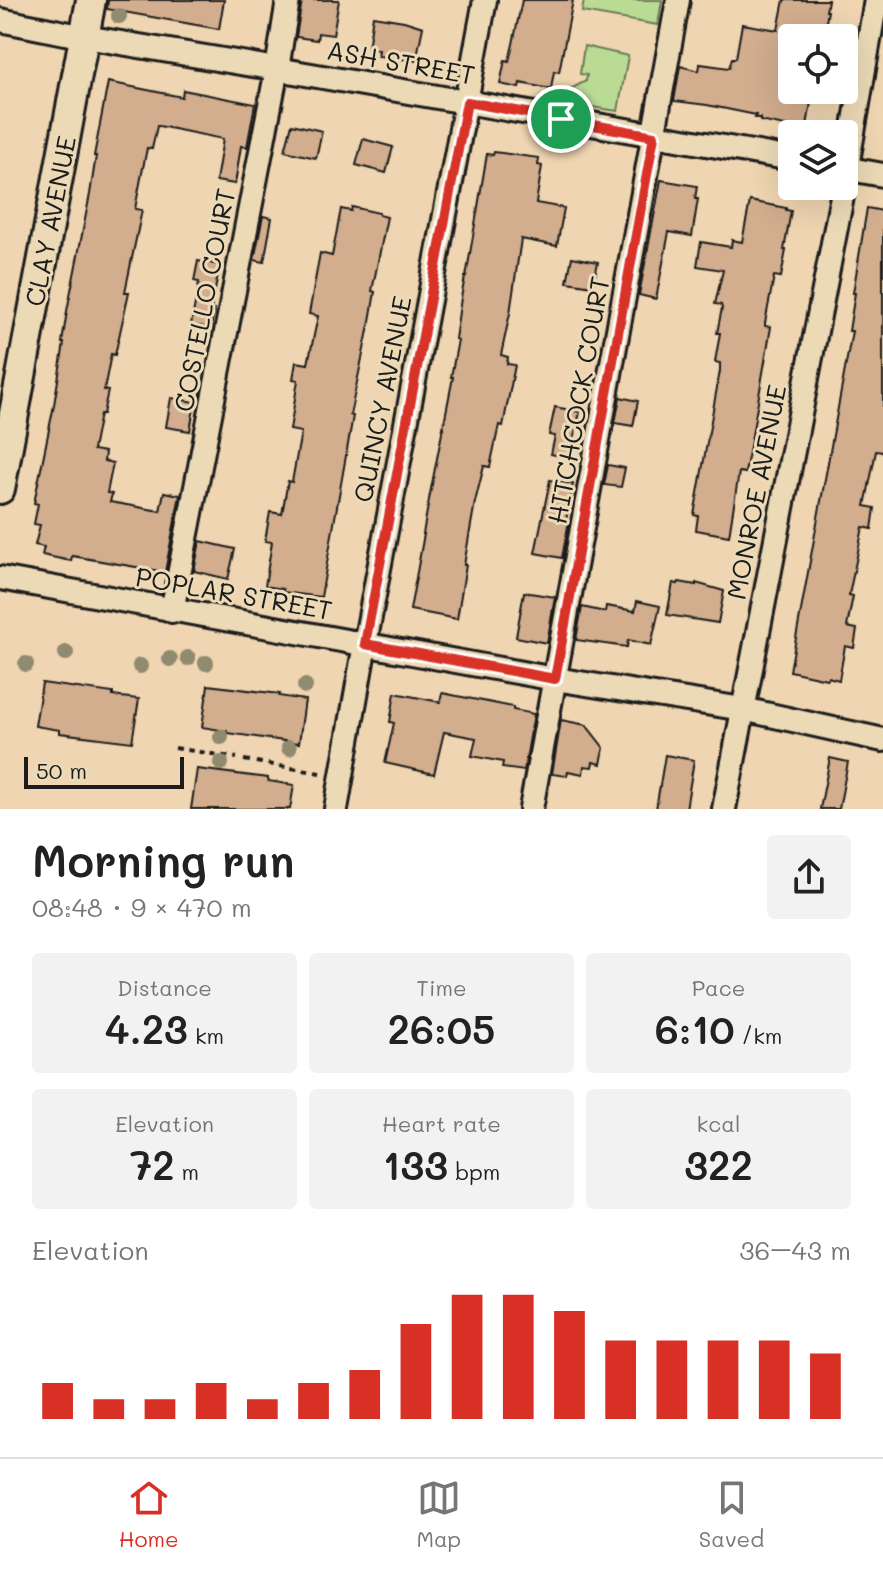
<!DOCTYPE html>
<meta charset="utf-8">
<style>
body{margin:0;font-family:Mali,sans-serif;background:#f2f2f2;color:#222;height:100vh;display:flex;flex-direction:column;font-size:30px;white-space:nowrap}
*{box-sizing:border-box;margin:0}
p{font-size:26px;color:#767676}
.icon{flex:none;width:44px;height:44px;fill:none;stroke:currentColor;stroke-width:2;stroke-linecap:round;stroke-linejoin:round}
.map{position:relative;height:809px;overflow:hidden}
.sheet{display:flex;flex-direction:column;background:#fff;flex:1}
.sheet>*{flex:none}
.controls{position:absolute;left:778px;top:24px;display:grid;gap:16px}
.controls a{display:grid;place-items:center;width:80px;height:80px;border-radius:8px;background:#fff;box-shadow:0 8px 32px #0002;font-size:40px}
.scale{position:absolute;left:24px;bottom:20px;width:160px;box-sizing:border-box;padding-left:8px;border:4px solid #1c1c1c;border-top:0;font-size:22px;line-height:28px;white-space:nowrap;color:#1c1c1c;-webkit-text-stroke:6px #ecdab7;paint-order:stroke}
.pin{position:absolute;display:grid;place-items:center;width:68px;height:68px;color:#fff;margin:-34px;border:4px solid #fff;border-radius:50%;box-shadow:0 2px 8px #0007}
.round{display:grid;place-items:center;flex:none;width:84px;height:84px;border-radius:8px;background:#f2f2f2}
.summary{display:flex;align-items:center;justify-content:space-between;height:136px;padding:0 32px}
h1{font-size:44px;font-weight:600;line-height:60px}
.figures{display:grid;grid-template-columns:repeat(3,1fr);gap:12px;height:136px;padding:8px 32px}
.figures div{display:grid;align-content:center;border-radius:8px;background:#f2f2f2;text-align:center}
.figures b{font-size:40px;font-weight:600}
.figures small{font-size:22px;font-weight:400}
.figures p{font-size:22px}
.chart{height:224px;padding:16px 32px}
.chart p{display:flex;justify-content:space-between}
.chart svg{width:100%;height:144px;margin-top:8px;stroke:#d93025;stroke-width:6}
.tabs{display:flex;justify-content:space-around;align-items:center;height:112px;border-top:2px solid #e0e0e0;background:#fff;font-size:22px;color:#767676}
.tabs a{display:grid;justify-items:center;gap:4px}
.tabs .selected{color:#d93025}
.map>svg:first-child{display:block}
.green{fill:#b9db94;stroke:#6a7c58;stroke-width:2}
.building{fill:#d2ad8e;stroke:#1c1c1c;stroke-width:2}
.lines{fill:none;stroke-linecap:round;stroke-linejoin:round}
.minor-casing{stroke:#1c1c1c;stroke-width:28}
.major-casing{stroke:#1c1c1c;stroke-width:34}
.path{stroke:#1c1c1c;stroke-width:4;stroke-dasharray:6 6;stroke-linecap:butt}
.minor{stroke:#ecdab7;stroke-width:22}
.major{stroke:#ecdab7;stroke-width:28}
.tree{fill:#908a70}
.route-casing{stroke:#fff;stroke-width:16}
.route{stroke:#d93025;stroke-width:10}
.labels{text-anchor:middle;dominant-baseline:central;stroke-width:6;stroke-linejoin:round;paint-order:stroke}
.street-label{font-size:26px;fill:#1c1c1c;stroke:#ecdab7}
</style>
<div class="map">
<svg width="883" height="809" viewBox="0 0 883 809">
<rect width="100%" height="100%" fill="#efd5b1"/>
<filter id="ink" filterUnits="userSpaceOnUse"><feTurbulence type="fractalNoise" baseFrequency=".0125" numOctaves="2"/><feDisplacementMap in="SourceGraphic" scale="16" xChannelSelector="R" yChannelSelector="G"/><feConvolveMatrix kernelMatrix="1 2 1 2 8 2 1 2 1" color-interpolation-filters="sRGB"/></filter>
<g filter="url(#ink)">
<!-- green -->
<g class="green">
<path d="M584 0H662L658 25 582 12Z"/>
<path d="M584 46 628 56 618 111 553 101 555 97 586 81 587 75 580 74Z"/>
</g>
<!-- building -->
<g class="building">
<path d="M108 0H224L219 29 107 9Z"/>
<path d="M302 0H339L333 35 318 33 317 40 296 37Z"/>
<path d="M522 0H573L559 72 554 71 551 89 520 83 519 88 500 84 505 60 509 61 513 44Z"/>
<path d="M784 0H828L826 11H828L823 38H792V90H813L806 132 790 129V127L760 121V118H755L756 115 707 105 674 101 680 66 699 71 700 64 729 68 732 58H736L742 24 778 30Z"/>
<path d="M373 16 404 21 423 27 416 61 378 56 379 50 368 48Z"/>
<path d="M108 82 182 97 183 90 255 104 247 147 241 146 235 184 216 181 223 139 159 126H157L152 149 147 148 142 173 135 209 142 210 125 292H129L115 355 111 354 104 390 108 391 103 414H100L93 450 105 452 104 461 113 463 107 493 112 494 110 502 160 511 164 492 180 495 165 572 72 556 71 561 42 555 44 547 35 545 40 525 34 524 38 504 34 503 54 405 64 343H62L67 311 90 194 96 156H94Z"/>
<path d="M292 124 322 131 316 158 285 151Z"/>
<path d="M363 139 393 147 386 173 356 165Z"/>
<path d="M494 152 539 158 538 165 542 166 536 203 564 208 557 246 521 239 510 313 501 355 508 357 507 364 515 365 503 426 499 425 490 467 484 466 475 502 464 565H466L457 619 410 610 424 534H423L430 494 453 377H451L458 340 455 339 461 298 465 277H466L487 154 493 155Z"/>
<path d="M661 180 697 186 695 199H698L692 236 669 232 656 299 639 295Z"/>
<path d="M750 201 786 208V210L791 211 784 250H786L781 277 774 276 765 323V326L771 327 750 447 745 473 739 472 729 536 696 530 698 516 694 515 720 371V363L715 362 720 333H717L722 308 721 305 715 304 723 270 697 266 701 242 731 247 732 240 742 242Z"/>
<path d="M352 207 379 213V215L387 217 372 291 375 292 370 321 350 415 353 416 321 597 283 592V589L265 586 272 542 265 541 270 512 282 514 288 481 292 482 301 432 290 430 298 380 293 379 296 362 308 364 318 316 309 314 320 253 332 256 341 209 351 211Z"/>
<path d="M867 208 883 211V452L876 451 865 506 875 508 872 529 863 527 849 595 853 596 847 627 857 629 854 648 845 646 839 680 828 677 827 679 790 671 852 331H849L855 293H853Z"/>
<path d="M263 216 272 218 264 262 254 260Z"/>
<path d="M572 257 598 262 593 286 567 282Z"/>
<path d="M198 261 220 265 211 310H214L211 328 191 325 199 282 194 281Z"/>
<path d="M620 397 638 401 633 426 615 423Z"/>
<path d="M171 398 195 402 190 431 166 427Z"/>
<path d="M555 407 580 412 569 458 551 454 555 436 549 435Z"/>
<path d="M608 465 625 468 621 487 604 485Z"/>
<path d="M550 480 573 484 566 520 569 521 562 558 535 553Z"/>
<path d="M200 541 235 549 228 579 194 571Z"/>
<path d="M679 582 696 585V583L724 591 718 623 667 615 673 583 678 584Z"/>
<path d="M524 592 555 597 547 643 516 637Z"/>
<path d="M637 601 660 606 651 645 628 640 627 647 576 640 582 607 605 612 606 606 635 611Z"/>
<path d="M42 683 113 693V696L139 699 132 742 60 733V730L35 726Z"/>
<path d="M208 685 280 694 279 696 305 700 299 743 227 733V731L202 727Z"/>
<path d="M395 693 440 702 442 693 513 707V710L534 714 524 771 502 768 503 762 472 756 476 738 444 732 434 774 385 763 394 723 390 722Z"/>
<path d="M561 720 586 725 604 748 601 764 593 762 592 767 584 766 583 774 568 771 567 776 552 774Z"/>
<path d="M665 755 694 760 686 809H656Z"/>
<path d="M830 758 848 762 839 809H820Z"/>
<path d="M197 769 268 778V781L294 785 290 809H191Z"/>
</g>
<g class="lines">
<defs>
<g id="minor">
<path d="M0 20 85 37 277 69 792 159"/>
<path d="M844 168 883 175"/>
<path d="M844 184 876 0"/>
<path d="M0 578 555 679 743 709 883 740"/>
<path d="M172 611 277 69 288 0"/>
<path d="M336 809 365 644 485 0"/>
<path d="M531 809 678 0"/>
<path d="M724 809 844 186"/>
</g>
<path id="major" d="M0 489 91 0"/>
</defs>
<!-- minor casing -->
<use href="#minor" class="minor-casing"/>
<!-- major casing -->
<use href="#major" class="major-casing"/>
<!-- path -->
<g class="path">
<path d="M175 748 237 758"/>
<path d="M244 760 320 773"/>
</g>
<!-- minor -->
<use href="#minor" class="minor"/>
<!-- major -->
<use href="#major" class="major"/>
</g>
<!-- trees -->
<g class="tree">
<circle cx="119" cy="16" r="8"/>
<circle cx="66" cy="653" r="8"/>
<circle cx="188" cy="658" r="8"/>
<circle cx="170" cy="659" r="8"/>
<circle cx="206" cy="663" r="8"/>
<circle cx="26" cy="664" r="8"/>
<circle cx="140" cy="666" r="8"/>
<circle cx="305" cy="686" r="8"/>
<circle cx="221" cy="737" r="8"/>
<circle cx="289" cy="748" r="8"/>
<circle cx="221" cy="763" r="8"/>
</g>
</g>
<g class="lines" filter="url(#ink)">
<defs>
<path id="route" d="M467 102 654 136 555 679 365 644Z"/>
</defs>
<!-- route casing -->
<use href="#route" class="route-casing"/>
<!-- route -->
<use href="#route" class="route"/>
</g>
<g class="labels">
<!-- street labels -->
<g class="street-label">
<text transform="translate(401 62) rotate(10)">ASH STREET</text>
<text transform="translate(50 221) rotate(-79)">CLAY AVENUE</text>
<text transform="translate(204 300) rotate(-79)">COSTELLO COURT</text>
<text transform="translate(382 399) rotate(-79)">QUINCY AVENUE</text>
<text transform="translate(578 400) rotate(-80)">HITCHCOCK COURT</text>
<text transform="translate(756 492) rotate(-79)">MONROE AVENUE</text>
<text transform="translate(234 593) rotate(10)">POPLAR STREET</text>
</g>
</g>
</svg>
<div class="controls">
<a><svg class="icon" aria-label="locate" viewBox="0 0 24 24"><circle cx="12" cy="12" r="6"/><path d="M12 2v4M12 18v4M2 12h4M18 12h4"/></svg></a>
<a><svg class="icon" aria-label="layers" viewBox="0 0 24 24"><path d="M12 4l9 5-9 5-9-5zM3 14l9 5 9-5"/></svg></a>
</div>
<div class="scale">50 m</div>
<div class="pin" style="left:561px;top:119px;background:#1e9e55"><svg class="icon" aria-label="arrive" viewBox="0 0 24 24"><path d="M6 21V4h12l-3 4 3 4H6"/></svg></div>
</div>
<section class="sheet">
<div class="summary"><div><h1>Morning run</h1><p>08:48 · 9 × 470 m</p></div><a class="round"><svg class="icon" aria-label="share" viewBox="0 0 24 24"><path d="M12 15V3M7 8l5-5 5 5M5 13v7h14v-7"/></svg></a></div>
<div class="figures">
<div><p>Distance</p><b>4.23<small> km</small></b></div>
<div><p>Time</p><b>26:05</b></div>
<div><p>Pace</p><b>6:10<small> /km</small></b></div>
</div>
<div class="figures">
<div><p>Elevation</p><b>72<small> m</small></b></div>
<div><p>Heart rate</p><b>133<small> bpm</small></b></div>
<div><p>kcal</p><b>322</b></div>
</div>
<div class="chart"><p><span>Elevation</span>36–43 m</p>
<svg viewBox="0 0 160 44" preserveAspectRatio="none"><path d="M5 44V33M15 44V38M25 44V38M35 44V33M45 44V38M55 44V33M65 44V29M75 44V15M85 44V6M95 44V6M105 44V11M115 44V20M125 44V20M135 44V20M145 44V20M155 44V24"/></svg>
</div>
</section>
<nav class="tabs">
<a class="selected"><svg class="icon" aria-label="home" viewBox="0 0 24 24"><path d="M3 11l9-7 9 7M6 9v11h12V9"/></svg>Home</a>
<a><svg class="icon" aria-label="map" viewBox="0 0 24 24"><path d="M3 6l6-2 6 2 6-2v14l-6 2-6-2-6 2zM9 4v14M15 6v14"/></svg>Map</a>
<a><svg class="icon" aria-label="saved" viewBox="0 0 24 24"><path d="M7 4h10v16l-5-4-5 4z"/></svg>Saved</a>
</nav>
